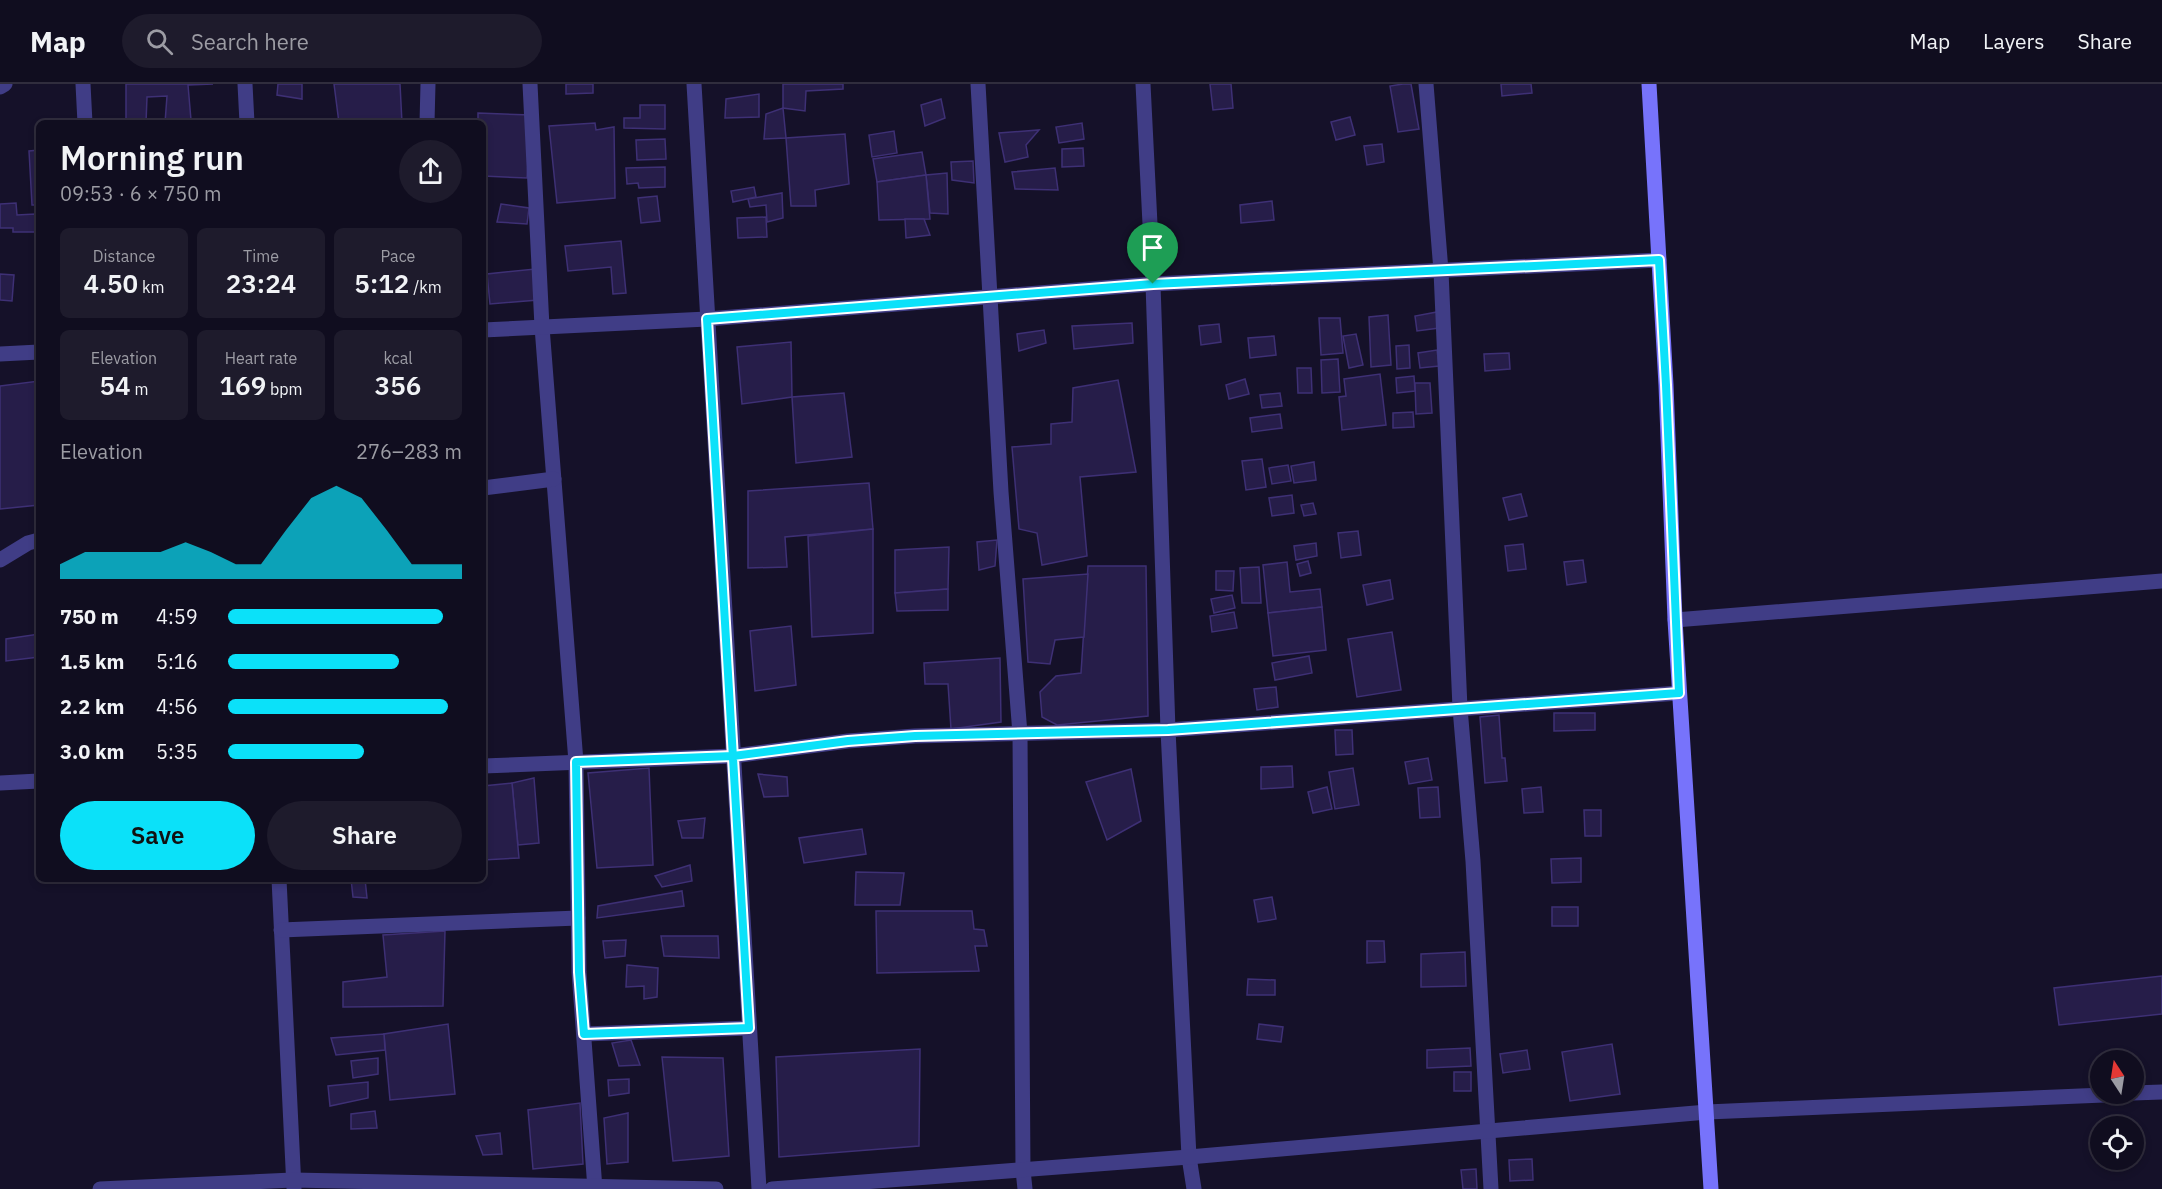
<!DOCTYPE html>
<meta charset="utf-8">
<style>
body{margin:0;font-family:"IBM Plex Sans",sans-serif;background:#1e1b2c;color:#f1f3f6;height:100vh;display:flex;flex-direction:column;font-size:22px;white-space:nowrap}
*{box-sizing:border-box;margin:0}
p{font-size:20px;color:#9c9ca4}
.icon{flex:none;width:33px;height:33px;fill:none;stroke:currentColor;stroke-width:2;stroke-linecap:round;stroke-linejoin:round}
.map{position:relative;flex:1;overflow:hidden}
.panel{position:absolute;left:36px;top:36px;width:450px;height:762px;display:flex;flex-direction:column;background:#100d1f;border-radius:9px;box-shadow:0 3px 9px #0003,0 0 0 2px #302d3d}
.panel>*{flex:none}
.needle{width:39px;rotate:348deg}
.fabs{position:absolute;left:2090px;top:966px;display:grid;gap:12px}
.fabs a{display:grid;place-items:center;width:54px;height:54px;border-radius:50%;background:#100d1f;box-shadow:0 3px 9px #0003,0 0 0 2px #302d3d;font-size:30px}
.pin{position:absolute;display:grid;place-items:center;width:51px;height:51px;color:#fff;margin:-62px -26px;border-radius:50% 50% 50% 0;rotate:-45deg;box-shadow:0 0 6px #0007}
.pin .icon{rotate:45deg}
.round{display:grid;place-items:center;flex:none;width:63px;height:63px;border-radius:32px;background:#1e1b2c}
.head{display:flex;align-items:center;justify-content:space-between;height:102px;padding:0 24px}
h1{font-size:33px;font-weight:600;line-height:45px}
.metrics{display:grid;grid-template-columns:repeat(3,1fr);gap:9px;height:102px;padding:6px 24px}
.metrics div{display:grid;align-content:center;border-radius:9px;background:#1e1b2c;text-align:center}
.metrics b{font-size:26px;font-weight:600}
.metrics small{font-size:16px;font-weight:400}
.metrics p{font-size:16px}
.chart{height:168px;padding:12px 24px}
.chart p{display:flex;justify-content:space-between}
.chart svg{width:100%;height:108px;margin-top:6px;fill:#0be1f9;opacity:.7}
.primary-button{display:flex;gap:12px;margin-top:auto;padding:12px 24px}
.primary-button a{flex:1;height:69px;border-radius:36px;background:#0be1f9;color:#111;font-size:24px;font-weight:600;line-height:69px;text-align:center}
.primary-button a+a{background:#1e1b2c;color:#f1f3f6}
ul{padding:0 24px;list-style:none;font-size:20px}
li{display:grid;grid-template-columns:96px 72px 1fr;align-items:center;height:45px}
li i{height:15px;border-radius:8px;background:#0be1f9}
header{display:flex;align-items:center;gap:36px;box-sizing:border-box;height:84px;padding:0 30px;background:#100d1f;border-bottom:2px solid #302d3d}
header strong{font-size:28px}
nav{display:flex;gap:33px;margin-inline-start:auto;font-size:21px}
.search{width:420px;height:54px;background:#1e1b2c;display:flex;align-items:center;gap:15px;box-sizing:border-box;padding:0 21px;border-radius:33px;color:#9c9ca4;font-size:22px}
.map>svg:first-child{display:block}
.building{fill:#261d49;stroke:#3e3075;stroke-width:1.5}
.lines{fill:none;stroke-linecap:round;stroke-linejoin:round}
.street{stroke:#403d86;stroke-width:15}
.secondary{stroke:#7773fb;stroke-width:15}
.route-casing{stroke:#fff;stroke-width:12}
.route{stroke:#0be1f9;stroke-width:8}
</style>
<header>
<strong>Map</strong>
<div class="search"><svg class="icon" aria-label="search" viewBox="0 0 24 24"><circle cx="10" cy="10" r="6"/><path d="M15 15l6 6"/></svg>Search here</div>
<nav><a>Map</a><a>Layers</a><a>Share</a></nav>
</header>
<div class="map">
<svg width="2162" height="1105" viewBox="0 0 2162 1105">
<rect width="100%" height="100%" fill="#151129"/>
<!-- building -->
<g class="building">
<path d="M126 0H213L188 1 191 36 165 39 167 12 147 13 146 39H126Z"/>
<path d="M278 0H302V15L277 11Z"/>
<path d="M334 0H400L402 39H339Z"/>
<path d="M566 0H593V9L566 10Z"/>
<path d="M783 0H843V5L806 7 805 27 783 24Z"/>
<path d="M1210 0H1231L1233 24 1213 26Z"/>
<path d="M1403 0H1411L1419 45 1398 48 1390 2Z"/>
<path d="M1501 0H1531L1532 9 1502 12Z"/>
<path d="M759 10V33L725 34 726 15Z"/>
<path d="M941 15 945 34 925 42 921 21Z"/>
<path d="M640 21H665V45L624 44V34H640Z"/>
<path d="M783 24 786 54 764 55 766 30Z"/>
<path d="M478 29 531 31 527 94 483 92V39H478Z"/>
<path d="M1350 33 1355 51 1336 56 1331 38Z"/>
<path d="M595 39 596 46 614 43 615 114 557 119 549 42Z"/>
<path d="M1082 39 1084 55 1059 59 1056 43Z"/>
<path d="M1039 46 1026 61 1028 73 1005 78 999 49Z"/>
<path d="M894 47 897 69 872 73 869 51Z"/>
<path d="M845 50 849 100 815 106 816 122H791L786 54Z"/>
<path d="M665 55 666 75 637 76 636 56Z"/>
<path d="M1382 60 1384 78 1367 81 1364 62Z"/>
<path d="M1083 64 1084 82 1062 83V65Z"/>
<path d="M39 66V121H32L29 67Z"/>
<path d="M922 68 926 91 877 98 873 75Z"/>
<path d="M973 77 974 99 952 96 951 78Z"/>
<path d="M665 83V103L639 104 638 99 627 100 626 84Z"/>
<path d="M1055 84 1058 106 1015 105 1012 88Z"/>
<path d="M947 89 948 130 930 129 926 91Z"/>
<path d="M926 91 930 135 879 136 877 98Z"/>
<path d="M754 103 756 113 733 118 731 107Z"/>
<path d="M782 109 783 134 767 138 766 121 750 123 748 115Z"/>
<path d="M657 112 660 137 641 139 638 114Z"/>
<path d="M1272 117 1274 136 1241 139 1240 121Z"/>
<path d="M16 119 17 131 35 130V148H13V144H0V120Z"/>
<path d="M501 120 529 124 527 140 497 138Z"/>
<path d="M483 131 486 167H483Z"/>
<path d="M766 133 767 153 738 154 737 134Z"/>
<path d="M905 135H924L930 151 906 154Z"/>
<path d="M621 157 626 209 613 210 611 183 568 187 565 162Z"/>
<path d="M535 185 538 216 490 220 487 190Z"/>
<path d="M0 190 14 191 12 217 0 216Z"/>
<path d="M36 218H39V244L38 245Z"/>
<path d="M1437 228 1439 244 1417 247 1415 232Z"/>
<path d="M1388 231 1391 281 1371 283 1369 233Z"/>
<path d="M1319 234H1340L1343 269 1321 271Z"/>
<path d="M1132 239 1133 259 1074 265 1072 242Z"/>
<path d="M1219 240 1221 258 1201 261 1199 242Z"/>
<path d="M1044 246 1046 259 1019 267 1017 250Z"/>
<path d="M1356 250 1363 281 1349 284 1343 252Z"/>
<path d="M1274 252 1276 271 1250 274 1248 254Z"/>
<path d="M791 258 792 313 742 320 737 263Z"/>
<path d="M1409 261 1410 284 1397 285 1396 262Z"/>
<path d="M1437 266 1439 282 1420 284 1418 269Z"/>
<path d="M1509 269 1510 285 1485 287 1484 270Z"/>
<path d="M1338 275 1340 308 1322 309 1321 276Z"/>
<path d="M1297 284H1311L1312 309H1298Z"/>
<path d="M1380 290 1386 341 1342 346 1339 313 1346 312 1344 295Z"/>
<path d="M1414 292 1415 307 1397 309 1396 294Z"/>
<path d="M1245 295 1249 310 1229 315 1226 301Z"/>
<path d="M1118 296 1136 388 1080 393 1087 472 1042 481 1037 449 1019 445 1012 363 1051 360V340L1072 338 1073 304Z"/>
<path d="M39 297V421L0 425V302Z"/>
<path d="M1415 299H1430L1432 329 1416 330Z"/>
<path d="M844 309 852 373 796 379 792 313Z"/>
<path d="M1280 309 1282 322 1262 324 1260 311Z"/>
<path d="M1413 328 1414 343 1393 344V329Z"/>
<path d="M1280 330 1282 344 1252 348 1250 334Z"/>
<path d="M1262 375 1266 403 1246 406 1242 377Z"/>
<path d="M1314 378 1316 396 1294 399 1291 382Z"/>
<path d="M1288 381 1291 397 1272 400 1269 384Z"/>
<path d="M869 399 873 445 785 453 787 483 748 484V407Z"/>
<path d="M1521 410 1527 432 1509 436 1503 414Z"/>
<path d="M1292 411 1294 429 1272 432 1269 414Z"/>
<path d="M1313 419 1316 430 1304 432 1301 421Z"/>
<path d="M873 445V549L812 553 808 452Z"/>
<path d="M1358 447 1361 471 1341 474 1338 449Z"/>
<path d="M997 456 995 482 979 486 977 458Z"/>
<path d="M1316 459 1317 472 1296 476 1294 462Z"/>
<path d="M1523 460 1526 485 1508 487 1505 462Z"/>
<path d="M949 463 948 505 895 509V466Z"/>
<path d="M1583 476 1586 498 1567 501 1564 478Z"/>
<path d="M1308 477 1311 489 1300 492 1297 480Z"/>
<path d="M1287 478 1290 508 1320 505 1322 523 1268 529 1263 481Z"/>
<path d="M1088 482H1146L1148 632 1057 641 1042 633 1040 608 1056 592 1081 589Z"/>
<path d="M1259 483 1261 519H1242L1240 484Z"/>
<path d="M1216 487H1234L1233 507 1216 506Z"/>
<path d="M1088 490 1084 553 1055 556 1050 580 1028 578 1023 495Z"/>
<path d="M1390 496 1393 515 1367 521 1363 501Z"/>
<path d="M948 505V526L897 527 895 509Z"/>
<path d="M1232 511 1235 524 1214 529 1211 515Z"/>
<path d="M1322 523 1326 566 1273 572 1268 529Z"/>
<path d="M1234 528 1237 544 1212 548 1210 532Z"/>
<path d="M791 542 796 601 755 607 750 547Z"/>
<path d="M1392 548 1401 606 1357 613 1348 555Z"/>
<path d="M39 550V573L6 577V555Z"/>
<path d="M1309 572 1312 589 1275 596 1272 579Z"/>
<path d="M1000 574 1001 638 951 645 948 600H925L924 579Z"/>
<path d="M1276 603 1278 623 1257 626 1254 605Z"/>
<path d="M1554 629H1595V646L1554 647Z"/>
<path d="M1499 631 1502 674H1505L1507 697 1485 699 1480 633Z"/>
<path d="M1335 646H1352L1353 670 1336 671Z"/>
<path d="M1428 674 1432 696 1409 700 1405 678Z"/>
<path d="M1292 682 1293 703 1261 705V683Z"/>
<path d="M649 684 653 781 597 784 588 689Z"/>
<path d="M1353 684 1359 721 1335 725 1329 688Z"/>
<path d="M1131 685 1141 737 1107 756 1086 698Z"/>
<path d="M758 690 787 693 788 712 764 713Z"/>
<path d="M534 694 539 759 518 761 512 699Z"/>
<path d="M512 699 519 774 483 776V702Z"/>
<path d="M1327 703 1332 725 1313 729 1308 708Z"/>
<path d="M1438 703 1440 733 1420 734 1418 704Z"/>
<path d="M1541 703 1543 728 1524 729 1522 705Z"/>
<path d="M1584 726H1601V752H1585Z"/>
<path d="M705 734 703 754H682L678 737Z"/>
<path d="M862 745 866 770 804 779 799 754Z"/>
<path d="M1581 774V798L1552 799 1551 775Z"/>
<path d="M690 781 692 797 662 803 655 792Z"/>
<path d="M856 788 904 789 900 821H855Z"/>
<path d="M351 795H365L367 814 353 813Z"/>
<path d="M682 807 684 822 597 834 598 822Z"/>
<path d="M1272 813 1276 835 1258 838 1254 816Z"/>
<rect x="1552" y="823" width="26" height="19"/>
<path d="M876 827H972L974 845 984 846 987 862H975L979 887 877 889Z"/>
<path d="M445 847 443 922 343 923V898L387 893 383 851Z"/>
<path d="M661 852H718L719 874 664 872Z"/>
<path d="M626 856 625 872 605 874 603 857Z"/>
<path d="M1367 857H1384L1385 878 1367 879Z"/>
<path d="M1465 868 1466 902 1421 903V870Z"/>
<path d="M627 881 658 884 657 913 644 915V902L626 903Z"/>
<path d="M2162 892V930L2059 941 2054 904Z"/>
<path d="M1248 895 1275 896V911H1247Z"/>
<path d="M448 940 455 1010 390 1016 384 950Z"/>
<path d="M1259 940 1283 943 1281 958 1257 955Z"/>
<path d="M384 950 385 966 336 971 331 954Z"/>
<path d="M631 956 640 981 619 982 612 959Z"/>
<path d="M1612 960 1620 1010 1570 1017 1562 968Z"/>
<path d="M1470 964 1471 982 1427 984V966Z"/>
<path d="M920 965 919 1062 779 1073 776 973Z"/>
<path d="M1527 966 1530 985 1503 989 1500 970Z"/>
<path d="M662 973 723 974 729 1072 673 1077Z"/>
<path d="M378 974V990L353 994 351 977Z"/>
<rect x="1454" y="988" width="17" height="19"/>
<path d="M629 995V1009L609 1012 608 996Z"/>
<path d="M368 998V1014L330 1022 328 1002Z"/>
<path d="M580 1019 583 1080 533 1085 528 1026Z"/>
<path d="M375 1027 377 1044 351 1045V1030Z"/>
<path d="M628 1029V1078L607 1080 604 1034Z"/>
<path d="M500 1049 502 1070 483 1071 476 1052Z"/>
<path d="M1532 1075 1533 1096 1510 1097 1509 1076Z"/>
<path d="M1476 1085 1477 1105H1463L1461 1086Z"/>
</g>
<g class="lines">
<!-- street -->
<g class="street">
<path d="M83 0 85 39"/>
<path d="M245 0 247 39"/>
<path d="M530 0 542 243 576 678 579 888 595 1105"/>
<path d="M694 0 759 1105"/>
<path d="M978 0 1001 408 1020 650 1023 1086 1025 1105"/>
<path d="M1143 0 1153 200 1168 646 1189 1073 1194 1105"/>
<path d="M1426 0 1441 187 1460 624 1473 777 1491 1105"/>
<path d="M0 3 5 0"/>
<path d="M427 39 428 0"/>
<path d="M483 246 707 235 1153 200 1659 176"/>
<path d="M0 270 39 268"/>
<path d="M483 404 554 395"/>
<path d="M0 476 28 459 39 456"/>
<path d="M1675 536 2162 497"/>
<path d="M483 682 733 672 848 657 915 652 1168 646 1679 609"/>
<path d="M0 699 39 697"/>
<path d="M279 795 294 1104"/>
<path d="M281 846 578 834"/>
<path d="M584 950 749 944"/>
<path d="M2133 1009 2162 1008"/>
<path d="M100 1105 293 1096 716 1105"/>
<path d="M772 1105 1189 1073 1707 1028 2128 1010"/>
</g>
<!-- secondary -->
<path class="secondary" d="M1649 0 1666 301 1675 536 1711 1105"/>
</g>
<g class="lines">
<defs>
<path id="route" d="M1153 200 707 235C721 471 735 708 749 944L584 950 579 888 576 678 733 672 848 657 915 652 1168 646 1679 609 1666 301 1659 176 1153 200"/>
</defs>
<!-- route casing -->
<use href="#route" class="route-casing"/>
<!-- route -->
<use href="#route" class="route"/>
</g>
</svg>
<div class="fabs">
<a><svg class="needle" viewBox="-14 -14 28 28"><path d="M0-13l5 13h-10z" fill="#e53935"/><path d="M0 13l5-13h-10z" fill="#9c9ca4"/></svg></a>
<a><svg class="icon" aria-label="locate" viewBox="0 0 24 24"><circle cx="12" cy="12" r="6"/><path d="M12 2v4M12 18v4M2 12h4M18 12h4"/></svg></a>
</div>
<div class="pin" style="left:1153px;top:200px;background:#1e9e55"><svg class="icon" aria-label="arrive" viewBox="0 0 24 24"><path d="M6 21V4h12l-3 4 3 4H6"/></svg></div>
<section class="panel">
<div class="head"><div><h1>Morning run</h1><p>09:53 · 6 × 750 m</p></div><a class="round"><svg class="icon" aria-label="share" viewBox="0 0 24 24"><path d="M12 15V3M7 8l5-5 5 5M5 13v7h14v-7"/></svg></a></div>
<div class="metrics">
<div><p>Distance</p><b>4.50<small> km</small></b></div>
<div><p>Time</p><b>23:24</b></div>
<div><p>Pace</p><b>5:12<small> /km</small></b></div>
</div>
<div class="metrics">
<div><p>Elevation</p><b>54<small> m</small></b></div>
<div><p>Heart rate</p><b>169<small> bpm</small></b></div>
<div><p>kcal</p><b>356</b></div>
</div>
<div class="chart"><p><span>Elevation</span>276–283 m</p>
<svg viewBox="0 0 160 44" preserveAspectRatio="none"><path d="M0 44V38L10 33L20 33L30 33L40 33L50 29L60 33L70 38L80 38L90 24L100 11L110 6L120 11L130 24L140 38L150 38L160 38V44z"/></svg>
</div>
<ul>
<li><b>750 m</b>4:59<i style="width:92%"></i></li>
<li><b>1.5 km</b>5:16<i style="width:73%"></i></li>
<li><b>2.2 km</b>4:56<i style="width:94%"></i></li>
<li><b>3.0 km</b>5:35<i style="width:58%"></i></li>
</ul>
<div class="primary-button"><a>Save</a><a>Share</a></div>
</section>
</div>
